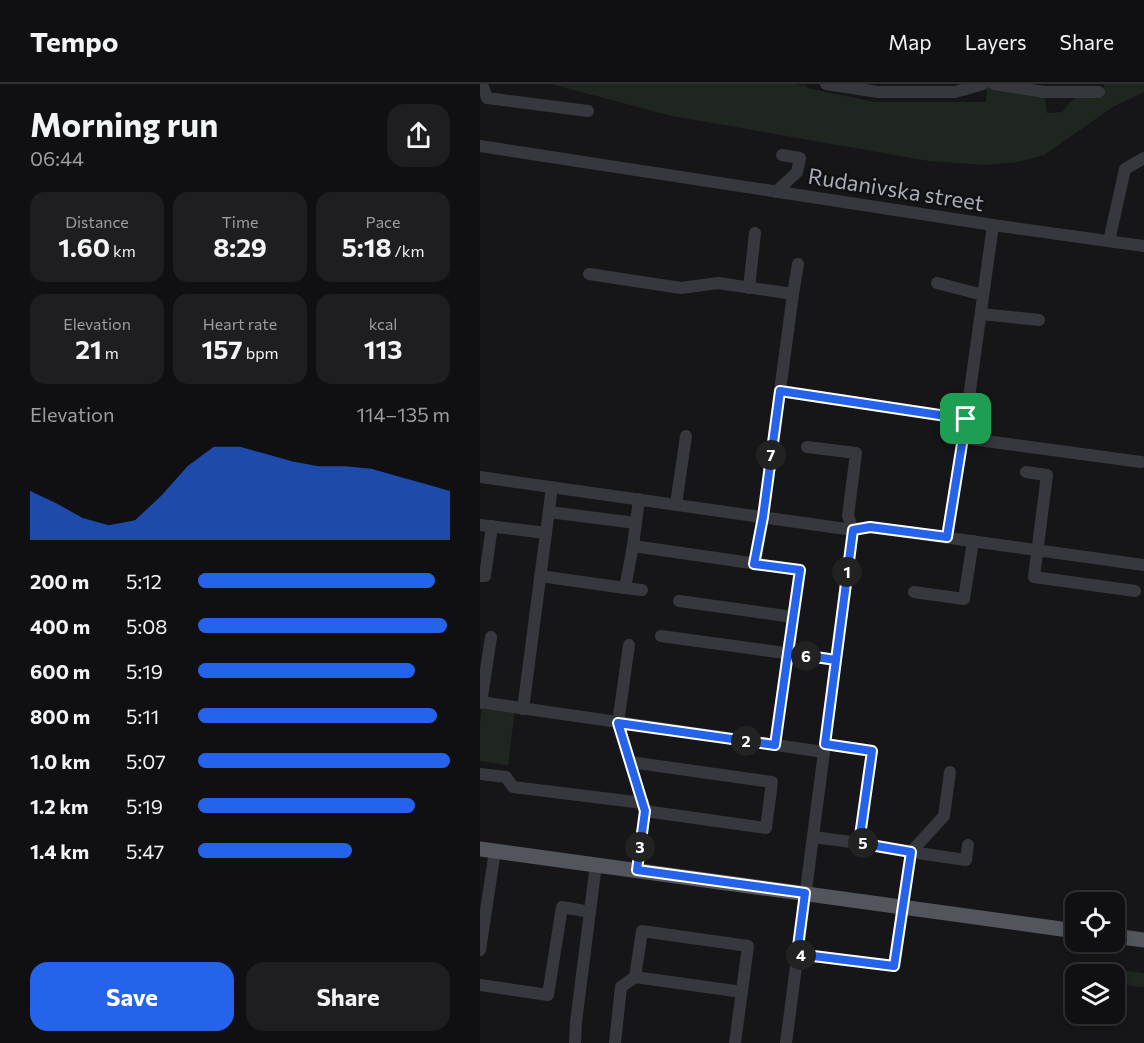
<!DOCTYPE html>
<meta charset="utf-8">
<style>
body{margin:0;font-family:Commissioner,sans-serif;background:#1e1e20;color:#f1f3f6;height:100vh;display:flex;flex-direction:column;font-size:22px;white-space:nowrap}
*{box-sizing:border-box;margin:0}
p{font-size:20px;color:#9c9d9f}
.icon{flex:none;width:33px;height:33px;fill:none;stroke:currentColor;stroke-width:2;stroke-linecap:round;stroke-linejoin:round}
.map{position:relative;flex:1;overflow:hidden}
.sheet{display:flex;flex-direction:column;background:#101012;width:480px}
.sheet>*{flex:none}
.tools{position:absolute;left:585px;top:808px;display:grid;gap:12px}
.tools a{display:grid;place-items:center;width:60px;height:60px;border-radius:12px;background:#101012;box-shadow:0 3px 9px #0003,0 0 0 2px #303032;font-size:30px}
.pin{position:absolute;display:grid;place-items:center;width:51px;height:51px;color:#fff;margin:-26px;border-radius:12px;box-shadow:0 3px 9px #0006}
.km{position:absolute;width:30px;height:30px;margin:-15px;border-radius:50%;background:#222;color:#fff;font-size:16px;line-height:30px;text-align:center}
.round{display:grid;place-items:center;flex:none;width:63px;height:63px;border-radius:18px;background:#1e1e20}
.headline{display:flex;align-items:center;justify-content:space-between;height:102px;padding:0 30px}
h1{font-size:33px;font-weight:700;line-height:45px}
.metrics{display:grid;grid-template-columns:repeat(3,1fr);gap:9px;height:102px;padding:6px 30px}
.metrics div{display:grid;align-content:center;border-radius:15px;background:#1e1e20;text-align:center}
.metrics b{font-size:26px;font-weight:700}
.metrics small{font-size:16px;font-weight:400}
.metrics p{font-size:16px}
.chart{height:168px;padding:12px 30px}
.chart p{display:flex;justify-content:space-between}
.chart svg{width:100%;height:108px;margin-top:6px;fill:#2563eb;opacity:.7}
.action{display:flex;gap:12px;margin-top:auto;padding:12px 30px}
.action a{flex:1;height:69px;border-radius:18px;background:#2563eb;color:#fff;font-size:24px;font-weight:700;line-height:69px;text-align:center}
.action a+a{background:#1e1e20;color:#f1f3f6}
ul{padding:0 30px;list-style:none;font-size:20px}
li{display:grid;grid-template-columns:96px 72px 1fr;align-items:center;height:45px}
li i{height:15px;border-radius:8px;background:#2563eb}
header{display:flex;align-items:center;gap:36px;box-sizing:border-box;height:84px;padding:0 30px;background:#101012;border-bottom:2px solid #303032}
header strong{font-size:28px}
nav{display:flex;gap:33px;margin-inline-start:auto;font-size:21px}
main{display:flex;flex:1;min-height:0}
.map>svg:first-child{display:block}
.green{fill:#1e261f}
.lines{fill:none;stroke-linecap:round;stroke-linejoin:round}
.minor{stroke:#37383d;stroke-width:12}
.major{stroke:#53555c;stroke-width:15}
.route-casing{stroke:#fff;stroke-width:12}
.route{stroke:#2563eb;stroke-width:8}
.labels{text-anchor:middle;dominant-baseline:central;stroke-width:5;stroke-linejoin:round;paint-order:stroke}
.street-label{font-size:22px;fill:#a8adb8;stroke:#111113}
</style>
<header>
<strong>Tempo</strong>
<nav><a>Map</a><a>Layers</a><a>Share</a></nav>
</header>
<main>
<section class="sheet">
<div class="headline"><div><h1>Morning run</h1><p>06:44</p></div><a class="round"><svg class="icon" aria-label="share" viewBox="0 0 24 24"><path d="M12 15V3M7 8l5-5 5 5M5 13v7h14v-7"/></svg></a></div>
<div class="metrics">
<div><p>Distance</p><b>1.60<small> km</small></b></div>
<div><p>Time</p><b>8:29</b></div>
<div><p>Pace</p><b>5:18<small> /km</small></b></div>
</div>
<div class="metrics">
<div><p>Elevation</p><b>21<small> m</small></b></div>
<div><p>Heart rate</p><b>157<small> bpm</small></b></div>
<div><p>kcal</p><b>113</b></div>
</div>
<div class="chart"><p><span>Elevation</span>114–135 m</p>
<svg viewBox="0 0 160 44" preserveAspectRatio="none"><path d="M0 44V24L10 29L20 35L30 38L40 36L50 26L60 14L70 6L80 6L90 9L100 12L110 14L120 14L130 15L140 18L150 21L160 24V44z"/></svg>
</div>
<ul>
<li><b>200 m</b>5:12<i style="width:94%"></i></li>
<li><b>400 m</b>5:08<i style="width:99%"></i></li>
<li><b>600 m</b>5:19<i style="width:86%"></i></li>
<li><b>800 m</b>5:11<i style="width:95%"></i></li>
<li><b>1.0 km</b>5:07<i style="width:100%"></i></li>
<li><b>1.2 km</b>5:19<i style="width:86%"></i></li>
<li><b>1.4 km</b>5:47<i style="width:61%"></i></li>
</ul>
<div class="action"><a>Save</a><a>Share</a></div>
</section>
<div class="map">
<svg width="664" height="959" viewBox="0 0 664 959">
<rect width="100%" height="100%" fill="#161618"/>
<!-- green -->
<g class="green">
<path d="M71 0H314L327 2V4L395 18H506L507 2 565 13 567 29 582 28 595 13H624V0H664V8L633 23 564 71 538 78 502 81 449 77 192 32Z"/>
<path d="M2 622 35 626 28 681 0 677V638Z"/>
<path d="M632 885 664 889V903L635 900 634 891H631Z"/>
</g>
<g class="lines">
<!-- minor -->
<g class="minor">
<path d="M2 0 7 14 108 27"/>
<path d="M346 0 398 8H475L503 0"/>
<path d="M514 0 564 8H619"/>
<path d="M0 62 513 141 486 335 467 454"/>
<path d="M296 108 317 88 320 74 302 71"/>
<path d="M513 141 664 162"/>
<path d="M629 157 645 85 664 74"/>
<path d="M109 190 201 204 238 199 313 210 283 433 275 480"/>
<path d="M457 199 503 211"/>
<path d="M269 204 275 149"/>
<path d="M313 210 318 180"/>
<path d="M501 230 559 236"/>
<path d="M300 307 486 335"/>
<path d="M483 354 661 378"/>
<path d="M546 388 567 391 554 493 655 507"/>
<path d="M0 393 373 446 390 443 664 481"/>
<path d="M159 415 153 462 145 504 162 506"/>
<path d="M196 420 206 352"/>
<path d="M69 428 156 439"/>
<path d="M0 441 66 449"/>
<path d="M153 462 320 486 295 661"/>
<path d="M0 492H5L12 442"/>
<path d="M60 492 145 504"/>
<path d="M434 508 484 515 493 457"/>
<path d="M199 517 313 533"/>
<path d="M181 552 356 576"/>
<path d="M149 561 138 639 165 727 157 786"/>
<path d="M0 618 344 668"/>
<path d="M1 619 11 553"/>
<path d="M43 625 72 403"/>
<path d="M150 678 292 698 286 744 165 727"/>
<path d="M0 690 26 693 33 703 163 719"/>
<path d="M333 753 379 759 392 667 345 660"/>
<path d="M379 759 431 768 464 732 470 688"/>
<path d="M0 866 15 767"/>
<path d="M317 870 414 882 431 768 486 776 488 761"/>
<path d="M155 893 162 847 268 862 255 959"/>
<path d="M0 901 68 911 82 823 110 828"/>
<path d="M95 959 96 938 116 780"/>
<path d="M135 959 141 903 155 893 262 908"/>
<path d="M306 959 373 446 368 432 376 369 327 363"/>
</g>
<!-- major -->
<g class="major">
<path d="M0 765 596 847"/>
<path d="M634 852 664 856"/>
</g>
</g>
<g class="lines">
<defs>
<path id="route" d="M486 335 467 453 390 443 373 446 356 576 308 569 295 661 138 639 165 727 157 786 325 809 317 870 414 882 431 768 379 759 392 667 345 660 356 576 308 569 320 486 274 480 283 433 300 307 486 335"/>
</defs>
<!-- route casing -->
<use href="#route" class="route-casing"/>
<!-- route -->
<use href="#route" class="route"/>
</g>
<g class="labels">
<!-- street labels -->
<g class="street-label">
<text transform="translate(416 105) rotate(9)">Rudanivska street</text>
</g>
</g>
</svg>
<div class="tools">
<a><svg class="icon" aria-label="locate" viewBox="0 0 24 24"><circle cx="12" cy="12" r="6"/><path d="M12 2v4M12 18v4M2 12h4M18 12h4"/></svg></a>
<a><svg class="icon" aria-label="layers" viewBox="0 0 24 24"><path d="M12 4l9 5-9 5-9-5zM3 14l9 5 9-5"/></svg></a>
</div>
<div class="pin" style="left:486px;top:335px;background:#1e9e55"><svg class="icon" aria-label="arrive" viewBox="0 0 24 24"><path d="M6 21V4h12l-3 4 3 4H6"/></svg></div>
<b class="km" style="left:367px;top:488px">1</b>
<b class="km" style="left:266px;top:657px">2</b>
<b class="km" style="left:160px;top:763px">3</b>
<b class="km" style="left:321px;top:871px">4</b>
<b class="km" style="left:383px;top:759px">5</b>
<b class="km" style="left:326px;top:572px">6</b>
<b class="km" style="left:291px;top:371px">7</b>
</div>
</main>
